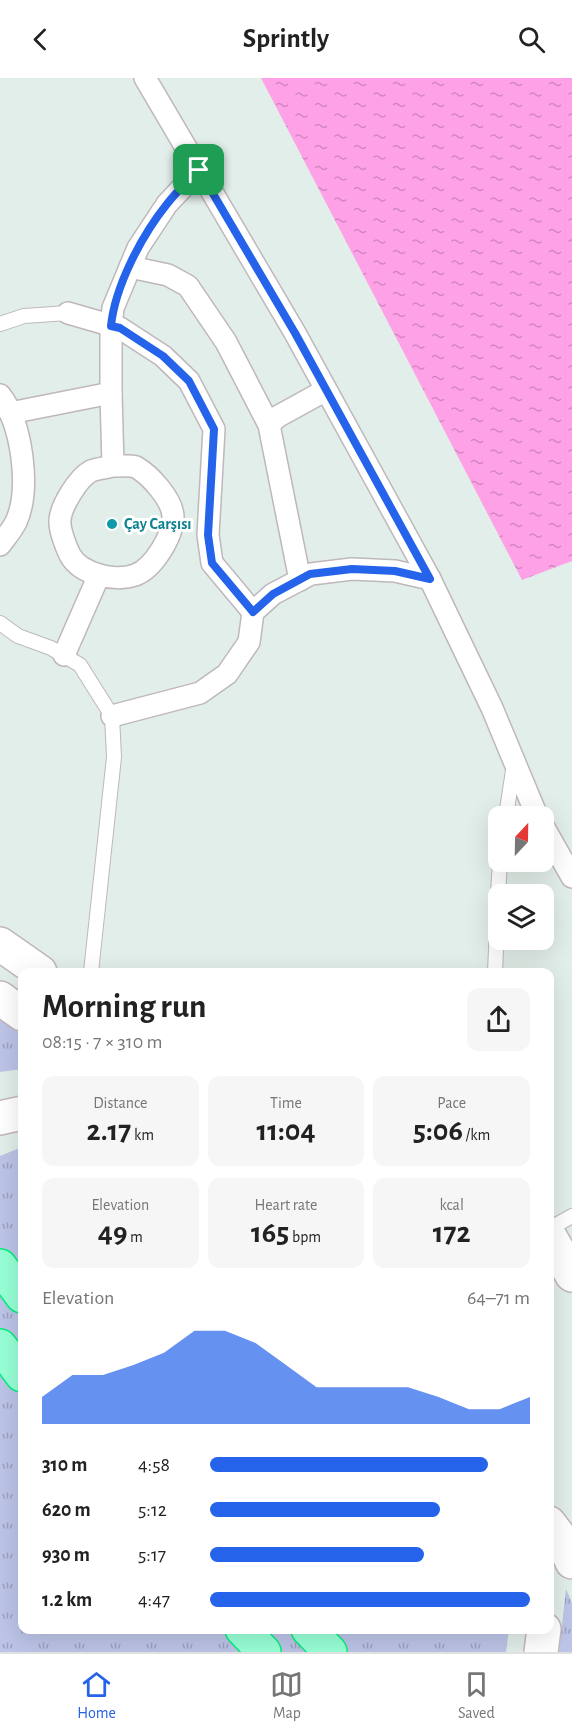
<!DOCTYPE html>
<meta charset="utf-8">
<style>
body{margin:0;font-family:"Alegreya Sans",sans-serif;background:#f6f6f6;color:#222;height:100vh;display:flex;flex-direction:column;font-size:22px;white-space:nowrap}
*{box-sizing:border-box;margin:0}
p{font-size:20px;color:#767676}
.icon{flex:none;width:33px;height:33px;fill:none;stroke:currentColor;stroke-width:2;stroke-linecap:round;stroke-linejoin:round}
.map{position:relative;flex:1;overflow:hidden}
.sheet{position:absolute;left:18px;top:890px;width:536px;height:666px;display:flex;flex-direction:column;background:#fff;border-radius:12px;box-shadow:0 6px 24px #0002}
.sheet>*{flex:none}
.needle{width:39px;rotate:22deg}
.tools{position:absolute;left:488px;top:728px;display:grid;gap:12px}
.tools a{display:grid;place-items:center;width:66px;height:66px;border-radius:12px;background:#fff;box-shadow:0 6px 24px #0002;font-size:30px}
.pin{position:absolute;display:grid;place-items:center;width:51px;height:51px;color:#fff;margin:-26px;border-radius:12px;box-shadow:0 3px 9px #0006}
.round{display:grid;place-items:center;flex:none;width:63px;height:63px;border-radius:12px;background:#f6f6f6}
.summary{display:flex;align-items:center;justify-content:space-between;height:102px;padding:0 24px}
h1{font-size:33px;font-weight:600;line-height:45px}
.metrics{display:grid;grid-template-columns:repeat(3,1fr);gap:9px;height:102px;padding:6px 24px}
.metrics div{display:grid;align-content:center;border-radius:12px;background:#f6f6f6;text-align:center}
.metrics b{font-size:30px;font-weight:600}
.metrics small{font-size:16px;font-weight:400}
.metrics p{font-size:16px}
.chart{height:168px;padding:12px 24px}
.chart p{display:flex;justify-content:space-between}
.chart svg{width:100%;height:108px;margin-top:6px;fill:#2563eb;opacity:.7}
ul{padding:0 24px;list-style:none;font-size:20px}
li{display:grid;grid-template-columns:96px 72px 1fr;align-items:center;height:45px}
li i{height:15px;border-radius:8px;background:#2563eb}
header{display:flex;justify-content:space-between;align-items:center;height:78px;padding:0 24px;background:#fff;font-size:27px;font-weight:600}
.tab-bar{display:flex;justify-content:space-around;align-items:center;height:84px;border-top:2px solid #e0e0e0;background:#fff;font-size:16px;color:#767676}
.tab-bar a{display:grid;justify-items:center;gap:3px}
.tab-bar .on{color:#2563eb}
.map>svg:first-child{display:block}
.grass{fill:url(#grass-tufts)}
.water{fill:url(#water-ripples)}
.lines{fill:none;stroke-linecap:round;stroke-linejoin:round}
.service-casing{stroke:#bfb7bc;stroke-width:16}
.pedestrian-casing{stroke:#bfb7bc;stroke-width:24}
.tertiary-casing{stroke:#bfb7bc;stroke-width:36}
.secondary-casing{stroke:#c1b7bd;stroke-width:36}
.trunk-casing{stroke:#00f079;stroke-width:36}
.service{stroke:#fff;stroke-width:14}
.pedestrian{stroke:#fff;stroke-width:21}
.tertiary{stroke:#fff;stroke-width:33}
.secondary{stroke:#fff;stroke-width:33}
.trunk{stroke:#97ffd6;stroke-width:33}
.route-casing{stroke:#fff;stroke-width:12}
.route{stroke:#2563eb;stroke-width:8}
.culture-dot{fill:#0f9aa8;stroke:#fff;stroke-width:2}
.labels{text-anchor:middle;dominant-baseline:central;stroke-width:6;stroke-linejoin:round;paint-order:stroke}
.culture-label{font-size:16px;font-weight:bold;fill:#0d838f;stroke:#fff;text-anchor:start}
</style>
<header><svg class="icon" aria-label="back" viewBox="0 0 24 24"><path d="M15 5l-7 7 7 7"/></svg>Sprintly<svg class="icon" aria-label="search" viewBox="0 0 24 24"><circle cx="10" cy="10" r="6"/><path d="M15 15l6 6"/></svg></header>
<div class="map">
<svg width="572" height="1574" viewBox="0 0 572 1574">
<defs>
<pattern id="grass-tufts" width="24" height="20" patternUnits="userSpaceOnUse" patternTransform="scale(1.5)"><rect width="24" height="20" fill="#bcc4e7"/><path d="M3 7l-1-3M5 7V3M7 7l1-3M15 17l-1-3M17 17v-4M19 17l1-3" fill="none" stroke="#9ca2bf"/></pattern>
<pattern id="water-ripples" width="26" height="14" patternUnits="userSpaceOnUse" patternTransform="scale(1.5)"><rect width="26" height="14" fill="#ffa1e7"/><path d="M2 4q2-2 4 0t4 0M15 11q2-2 4 0t4 0" fill="none" stroke="#d286bf"/></pattern>
</defs>
<rect width="100%" height="100%" fill="#e2eee9"/>
<!-- grass -->
<g class="grass">
<path d="M0 935 22 949V991L0 994Z"/>
<path d="M22 1069V1551H509L506 1574H0V1078Z"/>
<path d="M566 1511 572 1525V1574H559Z"/>
</g>
<!-- water -->
<path class="water" d="M261 0H572V483L522 502Z"/>
<g class="lines">
<defs>
<g id="service">
<path d="M0 246 24 238 68 235"/>
<path d="M0 545 18 558 51 570 80 587 112 638 114 679 91 894"/>
<path d="M506 738 514 686"/>
<path d="M498 816 500 783"/>
<path d="M495 894 498 825"/>
<path d="M549 1151 572 1138"/>
</g>
<g id="pedestrian">
<path d="M145 0 295 255 430 501 492 630 537 738"/>
<path d="M130 189 168 197 188 208 226 264 269 347 300 502"/>
<path d="M68 235 120 250 163 278 189 303 214 351 208 457 212 485 253 534 249 564 227 596 200 615 112 638"/>
<path d="M0 317C22 345 31 411 16 444 12 452 5 460 0 467"/>
<path d="M10 335 111 315"/>
<path d="M269 347 277 339 326 312"/>
<path d="M113 388C106 390 98 390 91 393 78 400 61 428 60 442 59 451 66 469 70 477 76 488 86 493 99 497 109 500 124 501 135 497 153 491 173 458 173 439 173 422 150 397 136 389 130 387 120 388 113 388L111 315V248L113 230 138 170 167 126 199 92"/>
<path d="M253 534 273 516 311 496 352 491 395 493 430 501"/>
<path d="M64 577 99 497"/>
<path d="M543 748 572 799"/>
</g>
<g id="tertiary">
<path d="M0 866 40 894"/>
<path d="M549 1157 572 1197"/>
</g>
<g id="secondary">
<path d="M0 920 22 936"/>
<path d="M0 1040 22 1035"/>
<path d="M549 1445 562 1462 572 1484"/>
<path d="M541 1574 544 1551"/>
</g>
<g id="trunk">
<path d="M0 1188 22 1218"/>
<path d="M0 1268 22 1297"/>
<path d="M242 1551 264 1574"/>
<path d="M308 1551 330 1574"/>
</g>
</defs>
<!-- service casing -->
<use href="#service" class="service-casing"/>
<!-- pedestrian casing -->
<use href="#pedestrian" class="pedestrian-casing"/>
<!-- tertiary casing -->
<use href="#tertiary" class="tertiary-casing"/>
<!-- secondary casing -->
<use href="#secondary" class="secondary-casing"/>
<!-- trunk casing -->
<use href="#trunk" class="trunk-casing"/>
<!-- service -->
<use href="#service" class="service"/>
<!-- pedestrian -->
<use href="#pedestrian" class="pedestrian"/>
<!-- tertiary -->
<use href="#tertiary" class="tertiary"/>
<!-- secondary -->
<use href="#secondary" class="secondary"/>
<!-- trunk -->
<use href="#trunk" class="trunk"/>
</g>
<g class="lines">
<defs>
<path id="route" d="M199 92 295 255 430 501 395 493 352 491 310 496 273 516 253 534 212 485 208 457 214 351 189 303 163 278 120 250 111 248C115 208 142 157 167 126 176 114 188 103 199 92Z"/>
</defs>
<!-- route casing -->
<use href="#route" class="route-casing"/>
<!-- route -->
<use href="#route" class="route"/>
</g>
<!-- markers -->
<circle class="culture-dot" cx="112" cy="446" r="6"/>
<g class="labels">
<!-- culture labels -->
<g class="culture-label">
<text x="124" y="446">Çay Carşısı</text>
</g>
</g>
</svg>
<div class="tools">
<a><svg class="needle" viewBox="-14 -14 28 28"><path d="M0-13l5 13h-10z" fill="#e53935"/><path d="M0 13l5-13h-10z" fill="#767676"/></svg></a>
<a><svg class="icon" aria-label="layers" viewBox="0 0 24 24"><path d="M12 4l9 5-9 5-9-5zM3 14l9 5 9-5"/></svg></a>
</div>
<div class="pin" style="left:199px;top:92px;background:#1e9e55"><svg class="icon" aria-label="arrive" viewBox="0 0 24 24"><path d="M6 21V4h12l-3 4 3 4H6"/></svg></div>
<section class="sheet">
<div class="summary"><div><h1>Morning run</h1><p>08:15 · 7 × 310 m</p></div><a class="round"><svg class="icon" aria-label="share" viewBox="0 0 24 24"><path d="M12 15V3M7 8l5-5 5 5M5 13v7h14v-7"/></svg></a></div>
<div class="metrics">
<div><p>Distance</p><b>2.17<small> km</small></b></div>
<div><p>Time</p><b>11:04</b></div>
<div><p>Pace</p><b>5:06<small> /km</small></b></div>
</div>
<div class="metrics">
<div><p>Elevation</p><b>49<small> m</small></b></div>
<div><p>Heart rate</p><b>165<small> bpm</small></b></div>
<div><p>kcal</p><b>172</b></div>
</div>
<div class="chart"><p><span>Elevation</span>64–71 m</p>
<svg viewBox="0 0 160 44" preserveAspectRatio="none"><path d="M0 44V33L10 24L20 24L30 20L40 15L50 6L60 6L70 11L80 20L90 29L100 29L110 29L120 29L130 33L140 38L150 38L160 33V44z"/></svg>
</div>
<ul>
<li><b>310 m</b>4:58<i style="width:87%"></i></li>
<li><b>620 m</b>5:12<i style="width:72%"></i></li>
<li><b>930 m</b>5:17<i style="width:67%"></i></li>
<li><b>1.2 km</b>4:47<i style="width:100%"></i></li>
</ul>
</section>
</div>
<nav class="tab-bar">
<a class="on"><svg class="icon" aria-label="home" viewBox="0 0 24 24"><path d="M3 11l9-7 9 7M6 9v11h12V9"/></svg>Home</a>
<a><svg class="icon" aria-label="map" viewBox="0 0 24 24"><path d="M3 6l6-2 6 2 6-2v14l-6 2-6-2-6 2zM9 4v14M15 6v14"/></svg>Map</a>
<a><svg class="icon" aria-label="saved" viewBox="0 0 24 24"><path d="M7 4h10v16l-5-4-5 4z"/></svg>Saved</a>
</nav>
